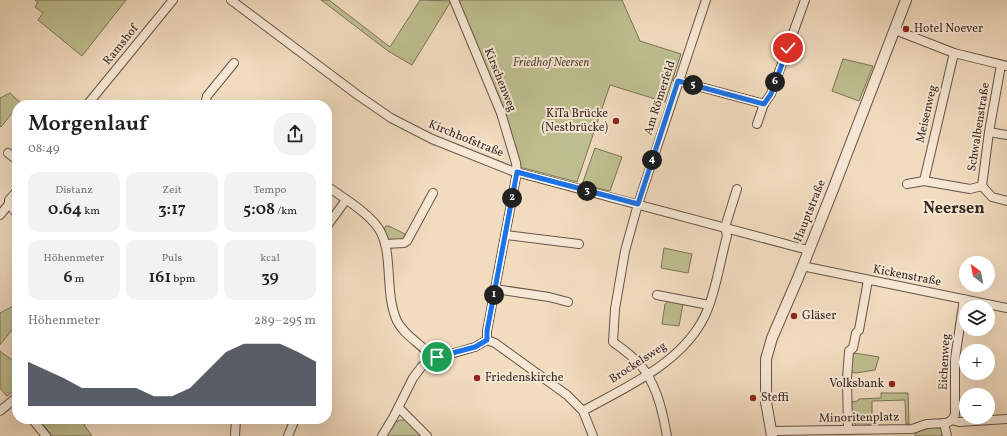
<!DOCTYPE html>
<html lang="de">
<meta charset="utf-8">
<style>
body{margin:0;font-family:Vollkorn,serif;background:#f2f2f2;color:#222;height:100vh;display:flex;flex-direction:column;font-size:15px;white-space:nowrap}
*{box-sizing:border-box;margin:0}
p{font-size:13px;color:#767676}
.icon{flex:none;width:22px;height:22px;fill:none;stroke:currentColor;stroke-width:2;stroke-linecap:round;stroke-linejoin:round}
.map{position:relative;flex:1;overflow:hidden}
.details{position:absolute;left:12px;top:100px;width:320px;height:324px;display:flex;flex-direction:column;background:#fff;border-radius:16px;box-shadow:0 4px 16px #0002}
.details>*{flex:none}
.needle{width:26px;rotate:328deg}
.fabs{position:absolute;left:959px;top:256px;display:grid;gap:8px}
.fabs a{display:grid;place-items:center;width:36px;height:36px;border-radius:50%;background:#fff;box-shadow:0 4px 16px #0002;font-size:20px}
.pin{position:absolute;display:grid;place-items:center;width:34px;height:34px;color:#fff;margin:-17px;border:2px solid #fff;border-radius:50%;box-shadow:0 1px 4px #0007}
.km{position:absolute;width:20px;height:20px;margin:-10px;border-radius:50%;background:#222;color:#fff;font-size:11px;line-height:20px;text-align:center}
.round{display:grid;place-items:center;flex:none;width:42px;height:42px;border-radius:16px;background:#f2f2f2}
.headline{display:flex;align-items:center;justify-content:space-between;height:68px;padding:0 16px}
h1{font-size:22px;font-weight:600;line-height:30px}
.metrics{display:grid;grid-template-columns:repeat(3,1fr);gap:6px;height:68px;padding:4px 16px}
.metrics div{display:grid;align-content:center;border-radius:10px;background:#f2f2f2;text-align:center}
.metrics b{font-size:17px;font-weight:600}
.metrics small{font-size:11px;font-weight:400}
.metrics p{font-size:11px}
.chart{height:112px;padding:8px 16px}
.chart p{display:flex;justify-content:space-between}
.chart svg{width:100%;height:72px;margin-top:4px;fill:#111827;opacity:.7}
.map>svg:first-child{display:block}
.green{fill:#bebf90;stroke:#7b7459}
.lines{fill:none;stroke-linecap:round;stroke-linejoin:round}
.minor-casing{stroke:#665549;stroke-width:10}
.tertiary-casing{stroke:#665549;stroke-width:12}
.minor{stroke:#f7e8d5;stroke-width:8}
.tertiary{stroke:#f7e8d5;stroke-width:10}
.route-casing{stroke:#fff;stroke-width:8}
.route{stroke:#1a73e8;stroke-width:5}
.poi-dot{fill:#8f2418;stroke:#f7e8d5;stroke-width:1.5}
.labels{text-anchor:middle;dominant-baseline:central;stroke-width:4;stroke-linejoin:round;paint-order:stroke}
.poi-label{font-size:12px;fill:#382822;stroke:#f7e8d5;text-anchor:start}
.street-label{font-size:12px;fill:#382822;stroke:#f7e8d5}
.park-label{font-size:12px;font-style:italic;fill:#5a4e3e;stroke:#f7e8d5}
.district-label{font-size:16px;font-weight:bold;fill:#382822;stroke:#f7e8d5}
</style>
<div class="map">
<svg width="1007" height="436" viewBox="0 0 1007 436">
<rect width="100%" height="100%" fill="#f2dcbf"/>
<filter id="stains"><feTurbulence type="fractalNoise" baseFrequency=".005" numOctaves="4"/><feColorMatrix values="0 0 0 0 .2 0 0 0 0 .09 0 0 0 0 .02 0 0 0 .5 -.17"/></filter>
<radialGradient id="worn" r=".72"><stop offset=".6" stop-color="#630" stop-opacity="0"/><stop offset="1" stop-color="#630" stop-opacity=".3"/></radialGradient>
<!-- green -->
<g class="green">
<path d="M35 0H126L82 56 38 20 43 13 35 7 38 2Z"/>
<path d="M321 0H329L390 47 420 0 451 1 412 65 388 51Z"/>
<path d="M456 0H622L640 41 681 54 665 102 610 85 577 182 519 167Z"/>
<path d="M843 59 873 66 859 101 832 91Z"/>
<path d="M10 93 23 105H17V116L13 112 1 127 0 126V98Z"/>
<path d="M595 148 622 157 610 191 584 185 583 182Z"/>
<path d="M386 226H389L405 234 406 238 404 240 389 241 384 229Z"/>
<path d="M664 248 692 254 688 273 661 268Z"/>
<path d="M669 301 683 304 679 326 662 324 665 304Z"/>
<path d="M17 304V323L0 345V313Z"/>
<path d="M0 351 17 364V388L7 396 0 388Z"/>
<path d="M854 353 879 357 875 370 856 373 849 372 850 357Z"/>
<path d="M881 393H908L909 424H906L905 400 872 401V425L857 426 855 424 854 421H852L851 402 858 401 859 399 881 398Z"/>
<path d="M38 419H91L84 425 92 436H52Z"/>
<path d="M400 420H405L420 435 418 436H387L396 422Z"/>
<path d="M933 427H940L943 429 944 436H914L916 435V432L925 429Z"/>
</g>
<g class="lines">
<defs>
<g id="minor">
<path d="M231 0 359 96 391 118 432 139 512 171 808 250"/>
<path d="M454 0 501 113 516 163 517 172 487 331V340"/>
<path d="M895 30 954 53 1007 66"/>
<path d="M1001 65 989 132 982 186 992 197 1007 201"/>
<path d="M678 81 764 104 771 94 805 0"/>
<path d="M87 105 173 0"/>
<path d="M205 105 207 96 234 63"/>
<path d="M757 124 764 104"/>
<path d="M989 132 1007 135"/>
<path d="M8 153 17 160"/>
<path d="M924 181 954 53"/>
<path d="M907 184 924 181 970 189 982 186"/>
<path d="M327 186C343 198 368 212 379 229 394 253 384 293 397 321 405 337 423 344 433 359"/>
<path d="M17 191 9 200V204L17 214"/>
<path d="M0 215 9 204"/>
<path d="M327 226 346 200"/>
<path d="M506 235 579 244"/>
<path d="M385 244 404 243 407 241 433 193"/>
<path d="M802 266 1007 308"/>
<path d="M495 289 549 297 568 302"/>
<path d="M657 295 709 305"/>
<path d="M487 340 495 343 567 395 583 411 593 436"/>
<path d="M399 408 427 436"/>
<path d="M0 411 17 397"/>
<path d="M583 411C624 388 676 366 701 323 714 302 720 261 727 236L725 227 737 189"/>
<path d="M32 419 46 436"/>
<path d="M952 420 959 422 1007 419"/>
<path d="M944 423 947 436"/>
<path d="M848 430 847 378 849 351 853 348 856 333 859 330 868 280"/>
<path d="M771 431 912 429C917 428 922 425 927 424 937 422 952 427 955 414V359L964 299"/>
<path d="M235 436 236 419"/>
<path d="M288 436 295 419"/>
<path d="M382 436 394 416 413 378 422 366 433 359 475 347 487 340"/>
<path d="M667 436C663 414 658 390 645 371 637 359 624 350 613 342L615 309 625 251 638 204 706 0"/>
</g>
<path id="tertiary" d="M772 436 766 402V359L772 338 798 278 834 187 906 0"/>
</defs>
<!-- minor casing -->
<use href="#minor" class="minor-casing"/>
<!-- tertiary casing -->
<use href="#tertiary" class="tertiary-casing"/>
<!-- minor -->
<use href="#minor" class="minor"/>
<!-- tertiary -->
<use href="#tertiary" class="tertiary"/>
</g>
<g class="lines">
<defs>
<path id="route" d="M437 357 475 347 487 340V331L517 172 638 204 678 81 764 104 771 94 788 48"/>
</defs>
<!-- route casing -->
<use href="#route" class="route-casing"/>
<!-- route -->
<use href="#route" class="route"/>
</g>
<!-- markers -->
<g class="poi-dot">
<circle cx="906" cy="29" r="4"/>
<circle cx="616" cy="121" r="4"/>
<circle cx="794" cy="316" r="4"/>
<circle cx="477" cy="378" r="4"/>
<circle cx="892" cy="384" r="4"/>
<circle cx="753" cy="398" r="4"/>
</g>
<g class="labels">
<!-- poi labels -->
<g class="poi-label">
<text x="914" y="29">Hotel Noever</text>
<text x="608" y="114" text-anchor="end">KiTa Brücke<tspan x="608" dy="14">(Nestbrücke)</tspan></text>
<text x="802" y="316">Gläser</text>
<text x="485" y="378">Friedenskirche</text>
<text x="884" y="384" text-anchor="end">Volksbank</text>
<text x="761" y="398">Steffi</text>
</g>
<!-- street labels -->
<g class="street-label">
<text transform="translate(121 45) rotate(-51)">Ramshof</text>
<text transform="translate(500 80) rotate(68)">Kirschenweg</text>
<text transform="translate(660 98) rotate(-72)">Am Römerfeld</text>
<text transform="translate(927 114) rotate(-77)">Meisenweg</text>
<text transform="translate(979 127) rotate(-81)">Schwalbenstraße</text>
<text transform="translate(466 139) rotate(22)">Kirchhofstraße</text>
<text transform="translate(810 211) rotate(-68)">Hauptstraße</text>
<text transform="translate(907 276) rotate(11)">Kickenstraße</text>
<text transform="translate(945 362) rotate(-87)">Eichenweg</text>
<text transform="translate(638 363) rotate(-33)">Brockelsweg</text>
<text transform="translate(859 418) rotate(-1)">Minoritenplatz</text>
</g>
<!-- park labels -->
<g class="park-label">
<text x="551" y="63">Friedhof Neersen</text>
</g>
<!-- district labels -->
<g class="district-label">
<text x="954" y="209">Neersen</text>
</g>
</g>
<rect width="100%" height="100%" filter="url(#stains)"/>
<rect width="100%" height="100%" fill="url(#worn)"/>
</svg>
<div class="fabs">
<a><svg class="needle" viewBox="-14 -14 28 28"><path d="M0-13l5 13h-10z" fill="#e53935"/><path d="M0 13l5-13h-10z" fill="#767676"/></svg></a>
<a><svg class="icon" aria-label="layers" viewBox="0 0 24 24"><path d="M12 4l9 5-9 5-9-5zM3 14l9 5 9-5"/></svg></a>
<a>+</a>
<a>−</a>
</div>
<div class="pin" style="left:437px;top:357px;background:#1e9e55"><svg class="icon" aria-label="arrive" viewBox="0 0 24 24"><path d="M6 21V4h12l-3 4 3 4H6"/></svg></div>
<div class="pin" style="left:788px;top:48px;background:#d93025"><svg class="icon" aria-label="check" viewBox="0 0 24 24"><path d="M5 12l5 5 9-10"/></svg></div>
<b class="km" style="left:494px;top:295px">1</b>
<b class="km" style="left:512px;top:198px">2</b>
<b class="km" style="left:587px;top:191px">3</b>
<b class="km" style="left:652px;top:160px">4</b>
<b class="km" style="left:693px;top:85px">5</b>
<b class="km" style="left:775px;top:82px">6</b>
<section class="details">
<div class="headline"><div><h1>Morgenlauf</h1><p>08:49</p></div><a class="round"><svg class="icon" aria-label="share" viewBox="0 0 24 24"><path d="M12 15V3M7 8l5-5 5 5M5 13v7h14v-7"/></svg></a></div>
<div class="metrics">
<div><p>Distanz</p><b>0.64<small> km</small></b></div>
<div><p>Zeit</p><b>3:17</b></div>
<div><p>Tempo</p><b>5:08<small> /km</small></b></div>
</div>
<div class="metrics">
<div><p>Höhenmeter</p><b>6<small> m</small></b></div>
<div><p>Puls</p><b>161<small> bpm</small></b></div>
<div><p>kcal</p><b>39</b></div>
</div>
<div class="chart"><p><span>Höhenmeter</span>289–295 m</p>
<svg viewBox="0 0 160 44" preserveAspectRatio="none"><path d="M0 44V17L10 22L20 27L30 33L40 33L50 33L60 33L70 38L80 38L90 33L100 22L110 11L120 6L130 6L140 6L150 11L160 17V44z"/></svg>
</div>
</section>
</div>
